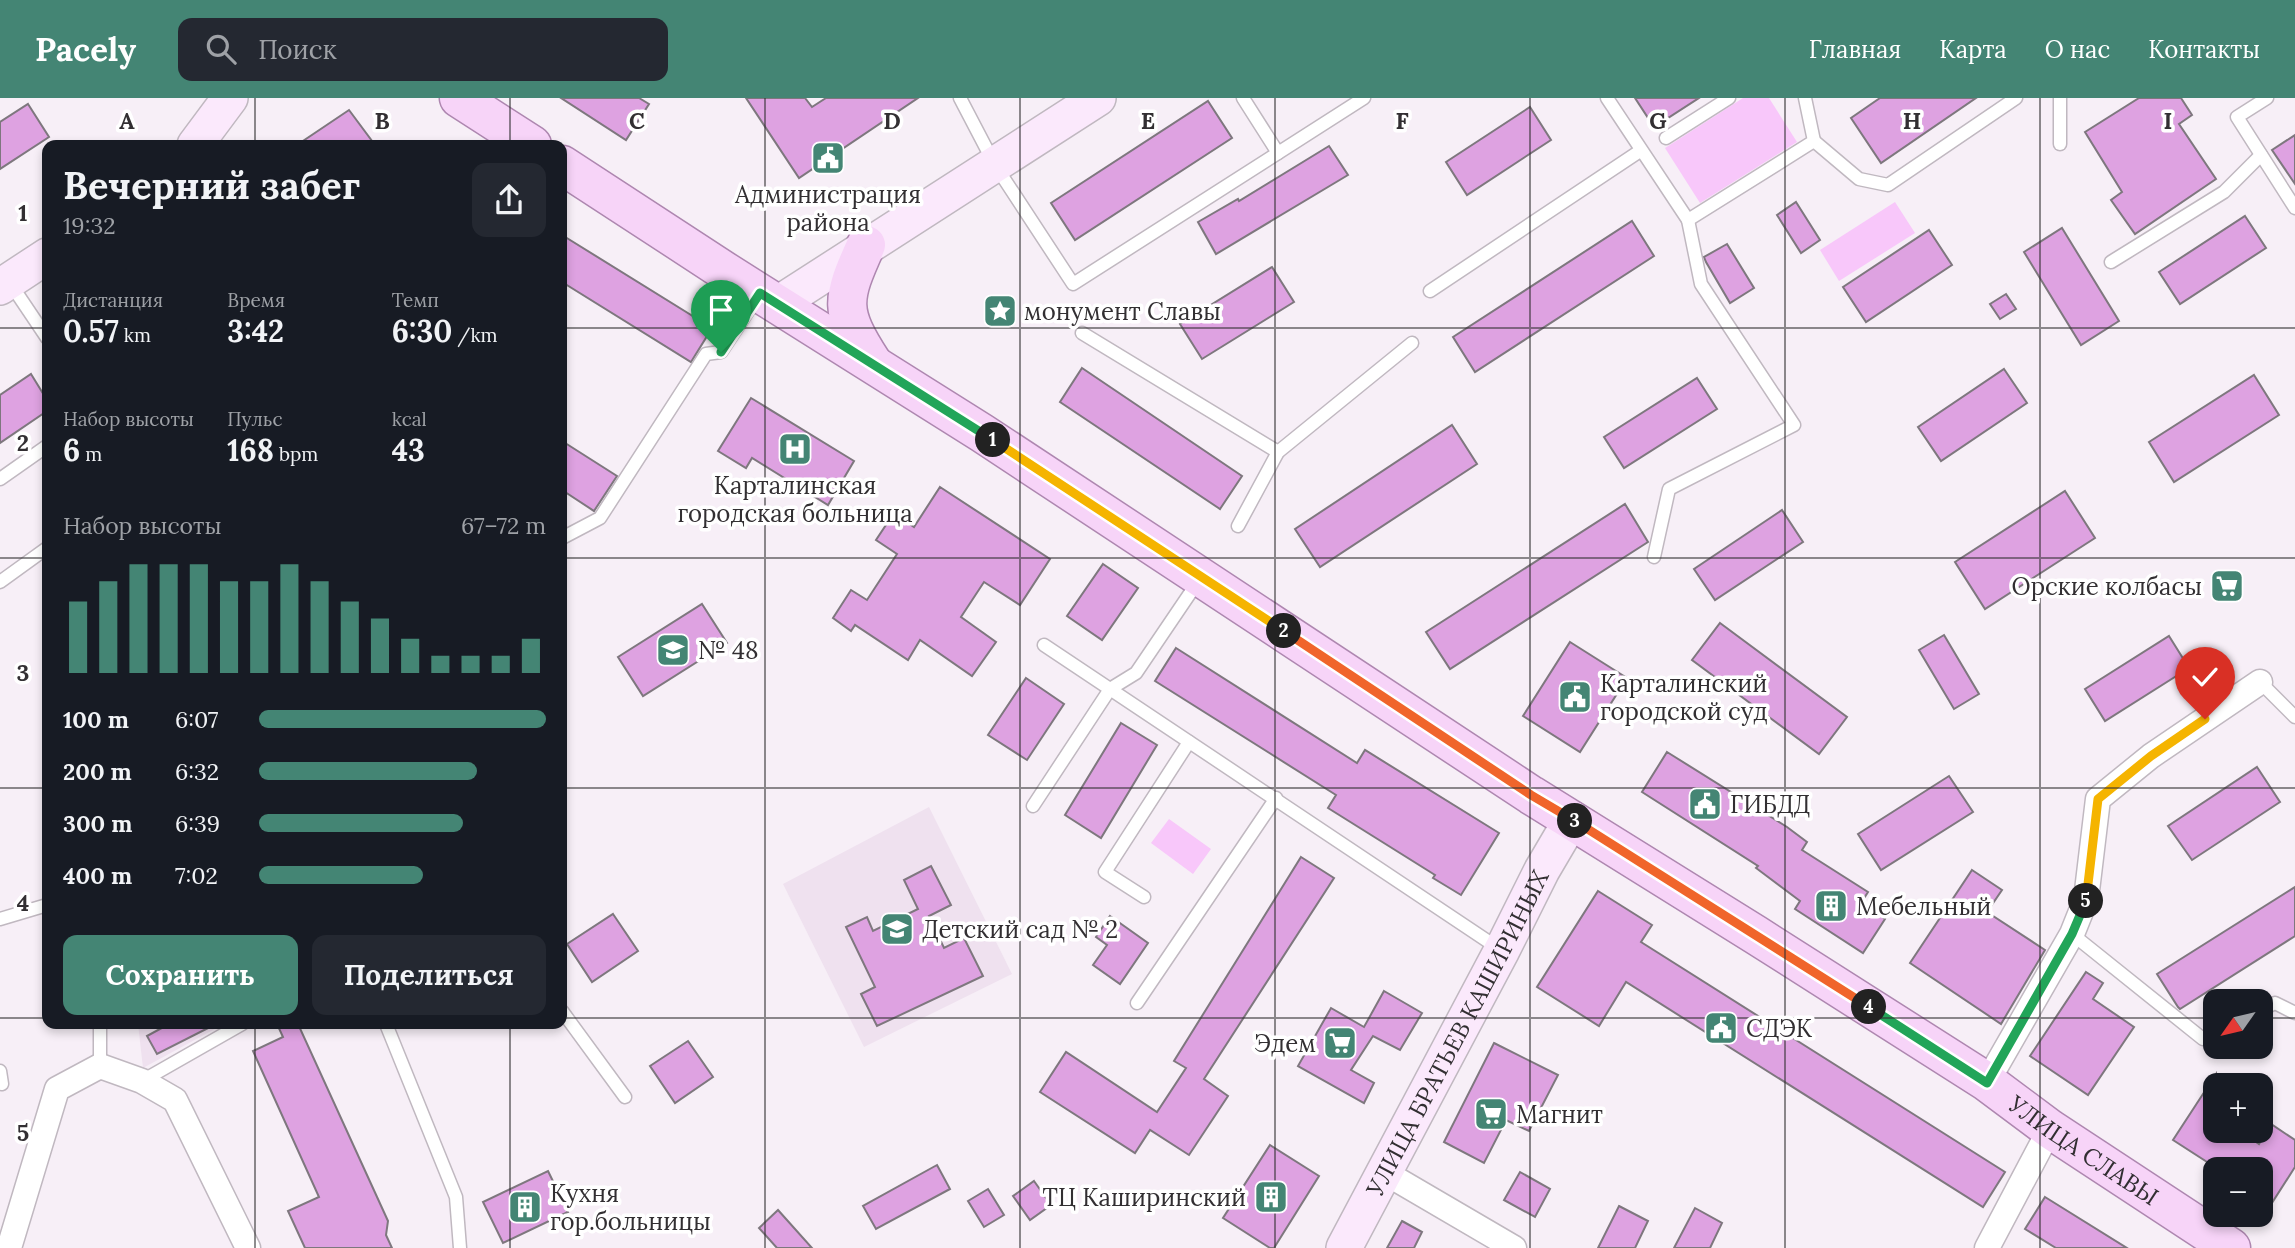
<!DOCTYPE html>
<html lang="ru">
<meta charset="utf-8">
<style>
body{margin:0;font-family:Lora,serif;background:#242831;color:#f1f3f6;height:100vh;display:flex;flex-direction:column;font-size:26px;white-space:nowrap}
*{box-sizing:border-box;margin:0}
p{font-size:23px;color:#9ea1a6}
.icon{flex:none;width:38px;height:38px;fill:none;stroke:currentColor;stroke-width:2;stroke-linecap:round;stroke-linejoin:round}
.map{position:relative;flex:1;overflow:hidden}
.side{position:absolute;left:42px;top:42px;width:525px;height:889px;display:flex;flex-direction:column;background:#171b24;border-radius:14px;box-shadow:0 4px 10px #0003}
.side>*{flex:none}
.needle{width:46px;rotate:236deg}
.tools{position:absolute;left:2203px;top:891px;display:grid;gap:14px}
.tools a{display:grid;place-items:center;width:70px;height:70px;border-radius:14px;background:#171b24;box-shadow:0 4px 10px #0003;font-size:35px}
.pin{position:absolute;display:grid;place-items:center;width:60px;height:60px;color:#fff;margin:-72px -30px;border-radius:50% 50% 50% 0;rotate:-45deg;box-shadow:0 0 7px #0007}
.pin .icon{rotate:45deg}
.km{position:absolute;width:35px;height:35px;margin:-18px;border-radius:50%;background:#222;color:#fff;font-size:19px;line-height:35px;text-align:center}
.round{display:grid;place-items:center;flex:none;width:74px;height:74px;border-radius:14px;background:#242831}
.summary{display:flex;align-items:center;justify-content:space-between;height:119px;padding:0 21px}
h1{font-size:38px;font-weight:800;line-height:52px}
.stats{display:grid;grid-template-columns:repeat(3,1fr);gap:10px;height:119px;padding:7px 21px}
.stats div{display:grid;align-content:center}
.stats b{font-size:30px;font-weight:800}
.stats small{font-size:19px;font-weight:400}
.stats p{font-size:19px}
.chart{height:196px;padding:14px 21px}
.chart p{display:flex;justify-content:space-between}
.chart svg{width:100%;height:126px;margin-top:7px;stroke:#448574;stroke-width:6}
.action{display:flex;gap:14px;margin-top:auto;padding:14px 21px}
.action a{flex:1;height:80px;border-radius:14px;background:#448574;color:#fff;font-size:28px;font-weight:800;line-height:80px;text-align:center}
.action a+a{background:#242831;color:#f1f3f6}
ul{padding:0 21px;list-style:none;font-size:23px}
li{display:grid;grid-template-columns:112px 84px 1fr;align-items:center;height:52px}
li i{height:18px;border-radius:9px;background:#448574}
header{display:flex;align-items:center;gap:42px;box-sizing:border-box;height:98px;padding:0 35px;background:#448574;color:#fff}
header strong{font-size:33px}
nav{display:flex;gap:38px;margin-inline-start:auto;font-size:24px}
.search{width:490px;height:63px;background:#242831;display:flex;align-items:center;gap:18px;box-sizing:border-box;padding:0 24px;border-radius:14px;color:#9ea1a6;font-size:26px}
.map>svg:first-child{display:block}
.built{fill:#efe1ef}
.green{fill:#f8c7fa}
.building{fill:#dea2e1;stroke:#7e777e;stroke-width:2}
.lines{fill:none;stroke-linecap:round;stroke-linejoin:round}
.lane-casing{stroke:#c0b8c0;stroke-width:15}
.street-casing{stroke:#c0b8c0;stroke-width:27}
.secondary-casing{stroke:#c0b8c0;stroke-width:38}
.primary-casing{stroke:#ae87b0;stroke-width:41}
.lane{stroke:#fff;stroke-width:12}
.street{stroke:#fff;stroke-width:24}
.secondary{stroke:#fbe9fc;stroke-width:35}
.primary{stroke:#f7d4f8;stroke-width:38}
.split-1-casing{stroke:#fff;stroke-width:14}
.split-2-casing{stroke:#fff;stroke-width:14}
.split-3-casing{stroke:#fff;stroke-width:14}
.split-4-casing{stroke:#fff;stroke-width:14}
.split-5-casing{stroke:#fff;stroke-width:14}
.split-6-casing{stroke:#fff;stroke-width:14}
.split-1{stroke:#22a559;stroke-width:9}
.split-2{stroke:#f5b400;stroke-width:9}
.split-3{stroke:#f0652b;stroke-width:9}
.split-4{stroke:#f0652b;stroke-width:9}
.split-5{stroke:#22a559;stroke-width:9}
.split-6{stroke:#f5b400;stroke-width:9}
.grid{fill:none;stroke:#322f32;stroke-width:2;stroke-opacity:0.55}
.labels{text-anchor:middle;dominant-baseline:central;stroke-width:7;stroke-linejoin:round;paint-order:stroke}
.poi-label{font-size:24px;fill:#322f32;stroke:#fff;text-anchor:start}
.street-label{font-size:24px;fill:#322f32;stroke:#fff}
.grid-label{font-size:23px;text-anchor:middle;font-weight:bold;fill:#322f32;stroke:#fff;stroke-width:7;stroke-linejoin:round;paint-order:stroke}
</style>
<header>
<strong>Pacely</strong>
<div class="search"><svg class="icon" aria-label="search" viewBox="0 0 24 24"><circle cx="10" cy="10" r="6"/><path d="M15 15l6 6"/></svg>Поиск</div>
<nav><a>Главная</a><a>Карта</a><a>О нас</a><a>Контакты</a></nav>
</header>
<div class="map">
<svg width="2295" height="1150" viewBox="0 0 2295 1150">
<rect width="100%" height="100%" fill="#f7eff7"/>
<!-- built -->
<g class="built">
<path d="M929 709 1012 876 864 949 783 786Z"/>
<path d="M138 926H224L143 970Z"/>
</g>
<!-- green -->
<g class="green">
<path d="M1743 0H1769L1797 44 1700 105 1665 50Z"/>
<path d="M1895 104 1915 135 1839 183 1820 152Z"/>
<path d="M1169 721 1211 751 1193 776 1151 745Z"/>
</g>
<!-- building -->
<g class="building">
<path d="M561 0H639L649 6 626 42Z"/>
<path d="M746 0H805L812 9 826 0H918L799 80Z"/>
<path d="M1635 0H1699L1654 29Z"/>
<path d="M1880 0H1976L1881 65 1851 20Z"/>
<path d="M2139 0H2181L2192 17 2179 26 2216 81 2135 136 2111 102 2122 94 2085 34Z"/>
<path d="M1208 3 1232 40 1075 142 1051 105Z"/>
<path d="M28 6 49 39 0 71V24Z"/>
<path d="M1530 9 1551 42 1467 97 1446 64Z"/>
<path d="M349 12 375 47H297Z"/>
<path d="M2295 37V86L2272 52Z"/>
<path d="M1329 48 1348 77 1216 156 1198 124 1238 101 1239 103Z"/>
<path d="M1796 104 1820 142 1801 155 1777 117Z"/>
<path d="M2245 118 2266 150 2180 206 2159 174Z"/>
<path d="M1632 123 1654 158 1475 274 1453 239Z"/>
<path d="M2062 130 2119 223 2081 247 2024 154Z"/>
<path d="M1929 132 1952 167 1866 224 1843 189Z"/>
<path d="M562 137 712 230 691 264 562 184Z"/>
<path d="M1727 146 1754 190 1730 205 1706 164 1704 159Z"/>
<path d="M1272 169 1294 204 1202 261 1180 226Z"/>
<path d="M2006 196 2016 211 2000 221 1990 206Z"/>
<path d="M1082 270 1242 378 1220 411 1060 304Z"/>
<path d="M2004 271 2027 305 1941 363 1918 329Z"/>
<path d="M31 276 47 302V313L0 345V297Z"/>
<path d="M2254 277 2279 317 2174 384 2149 344Z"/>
<path d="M1697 280 1717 311 1624 370 1604 339Z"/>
<path d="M751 300 854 363 828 407 752 360 746 370 718 353Z"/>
<path d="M1452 327 1477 366 1320 469 1295 431Z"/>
<path d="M562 343 617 378 594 413 562 392Z"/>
<path d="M940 389 1050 461 1020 507 984 484 961 519 996 544 972 578 920 542 908 562 855 527 851 533 833 520 851 492 867 502 897 456 876 442 894 415 914 429Z"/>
<path d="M2065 393 2095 440 1985 511 1955 464Z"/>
<path d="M1625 406 1648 444 1450 571 1426 534Z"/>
<path d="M1782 412 1803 444 1715 502 1694 471Z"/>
<path d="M1103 466 1138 490 1102 542 1067 518Z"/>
<path d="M702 506 727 545 643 598 618 559Z"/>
<path d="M1720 525 1847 619 1819 656 1692 562Z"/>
<path d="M1944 537 1979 596 1954 611 1919 552Z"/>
<path d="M2169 538 2189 570 2105 623 2085 591Z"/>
<path d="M1570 544 1627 580 1580 654 1523 618Z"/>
<path d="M1176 550 1357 665 1365 652 1499 735 1461 797 1433 780 1435 777 1328 710 1336 697 1155 583Z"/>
<path d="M1026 580 1064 606 1027 662 988 637Z"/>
<path d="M1121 625 1157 647 1101 740 1065 717Z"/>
<path d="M1667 654 1787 729 1807 744 1802 752 1868 794 1861 805 1885 821 1863 855 1795 811 1800 803 1756 770 1758 768 1642 694Z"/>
<path d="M2257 669 2280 704 2192 762 2168 728Z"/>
<path d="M1949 678 1973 714 1881 772 1858 736Z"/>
<path d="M1301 759 1334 780 1204 981 1228 998 1189 1057 1150 1032 1135 1055 1040 994 1066 954 1157 1014 1186 970 1174 963Z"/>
<path d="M931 768 951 807 929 818 944 850 964 840 983 878 877 928 861 896 875 889 846 829 867 819 873 833 918 811 904 782Z"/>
<path d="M1972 772 2002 792 1987 814 2045 852 2001 926 1910 865Z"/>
<path d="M2295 789V838L2180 911 2178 909 2157 876Z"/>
<path d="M1598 793 1652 827 1641 844 2005 1074 1983 1109 1626 884 1599 928 1537 889Z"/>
<path d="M613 816 638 853 592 884 567 846Z"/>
<path d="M1110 818 1148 845 1120 886 1093 867 1107 847 1096 839Z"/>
<path d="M2086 874 2103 885 2093 901 2134 929 2088 997 2030 958Z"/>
<path d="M1384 893 1422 915 1400 952 1373 938 1351 972 1374 985 1364 1005 1298 968 1331 910 1364 929Z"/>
<path d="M169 926H216L157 956 147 938Z"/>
<path d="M277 926H298L388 1123 386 1137 392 1150H305L288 1113 319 1099 253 953 283 939Z"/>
<path d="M688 943 713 979 675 1005 650 968Z"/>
<path d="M1494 945 1558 977 1529 1033 1506 1022 1484 1065 1444 1044Z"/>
<path d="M2216 976V1032H2239L2259 1046 2271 1026 2295 1042V1069L2261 1122V1071H2218L2173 1042Z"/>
<path d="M1270 1047 1319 1078 1274 1150H1270L1223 1120Z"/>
<path d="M937 1067 950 1091 876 1131 863 1108Z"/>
<path d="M548 1073 568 1114 503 1145 483 1104Z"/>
<path d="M1520 1074 1550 1091 1535 1119 1504 1102Z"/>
<path d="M1034 1083 1051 1107 1030 1122 1013 1098Z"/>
<path d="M988 1091 1004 1117 984 1129 968 1103Z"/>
<path d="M2045 1099 2127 1150H2056L2025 1131Z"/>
<path d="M1619 1108 1648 1123 1635 1150H1598Z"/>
<path d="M1695 1110 1722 1125 1710 1150H1674Z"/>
<path d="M778 1112 812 1150H777L759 1130Z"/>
<path d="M1402 1123 1422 1134 1414 1150H1387Z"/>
</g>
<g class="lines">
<defs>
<g id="lane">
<path d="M960 0 995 67 1073 186 1364 0"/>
<path d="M1243 0 1278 55"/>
<path d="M1607 0 1688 122 1814 43 1805 0"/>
<path d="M2060 0V46"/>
<path d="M2267 0 2237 19 2295 110"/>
<path d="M1666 40 1729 0"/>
<path d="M1814 43 1859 81 1888 87 2016 0"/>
<path d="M2111 164 2224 94 2261 57"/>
<path d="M10 185 47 240"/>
<path d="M1430 193 1640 53"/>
<path d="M1082 235 1278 354"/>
<path d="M0 381 47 348"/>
<path d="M1238 428 1278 354 1412 245"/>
<path d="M562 440 600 420 706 256 721 254 758 198"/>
<path d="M1654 459 1669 391 1794 327 1701 186 1688 122"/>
<path d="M0 484 47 450"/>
<path d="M1044 547 1501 852"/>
<path d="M2260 584 2295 619"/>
<path d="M1033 708 1110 591 1136 575 1199 482"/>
<path d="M1144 799 1105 774 1189 644"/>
<path d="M0 821 47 807"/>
<path d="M2072 836 2203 941 2216 935"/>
<path d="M1137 905 1276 700"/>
<path d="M2261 912 2275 905 2295 915"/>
<path d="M562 913 625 999"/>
<path d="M100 926V968"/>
<path d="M386 926 456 1099 460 1150"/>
<path d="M0 973 2 986"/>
<path d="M142 983 242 926"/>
</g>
<g id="street">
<path d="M1987 984 2072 836 2086 801 2098 701 2151 658 2260 584"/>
<path d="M1384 1074 1514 1150"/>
<path d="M9 1150 57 991 100 968 142 983 175 1002 248 1150"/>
<path d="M1987 1150 2050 1031"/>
</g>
<g id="secondary">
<path d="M195 47 230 0"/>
<path d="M0 189 47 158"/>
<path d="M778 206 1098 0"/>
<path id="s1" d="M1344 1150 1502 852 1542 772 1572 721"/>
</g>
<g id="primary">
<path d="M459 0 532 47"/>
<path id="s2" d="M562 67 726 174 982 335 1531 697 1756 837 1987 984 2050 1031 2231 1150"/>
<path d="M866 147C841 202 839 213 872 264"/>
</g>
</defs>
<!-- lane casing -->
<use href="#lane" class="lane-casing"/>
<!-- street casing -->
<use href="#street" class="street-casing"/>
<!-- secondary casing -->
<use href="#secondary" class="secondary-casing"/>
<!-- primary casing -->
<use href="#primary" class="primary-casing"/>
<!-- lane -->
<use href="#lane" class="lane"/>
<!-- street -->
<use href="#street" class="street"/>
<!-- secondary -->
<use href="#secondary" class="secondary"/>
<!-- primary -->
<use href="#primary" class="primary"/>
</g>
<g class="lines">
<defs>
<path id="split-1" d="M721 254 760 195 993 342"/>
<path id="split-2" d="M993 342 1284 533"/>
<path id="split-3" d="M1284 533 1531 697 1575 723"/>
<path id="split-4" d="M1575 723 1869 909"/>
<path id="split-5" d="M1869 909 1987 985 2072 836 2086 803"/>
<path id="split-6" d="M2086 803 2098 701 2151 658 2205 621"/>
</defs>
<!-- split-1 casing -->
<use href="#split-1" class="split-1-casing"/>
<!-- split-2 casing -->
<use href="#split-2" class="split-2-casing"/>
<!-- split-3 casing -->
<use href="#split-3" class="split-3-casing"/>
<!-- split-4 casing -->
<use href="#split-4" class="split-4-casing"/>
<!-- split-5 casing -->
<use href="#split-5" class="split-5-casing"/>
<!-- split-6 casing -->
<use href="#split-6" class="split-6-casing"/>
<!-- split-1 -->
<use href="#split-1" class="split-1"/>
<!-- split-2 -->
<use href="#split-2" class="split-2"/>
<!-- split-3 -->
<use href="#split-3" class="split-3"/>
<!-- split-4 -->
<use href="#split-4" class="split-4"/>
<!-- split-5 -->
<use href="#split-5" class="split-5"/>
<!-- split-6 -->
<use href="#split-6" class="split-6"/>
</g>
<!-- grid -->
<path class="grid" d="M255 0V47M510 0V47M765 0V1150M1020 0V1150M1275 0V1150M1530 0V1150M1785 0V1150M2040 0V1150M0 230H47M562 230H2295M0 460H47M562 460H2295M0 690H47M562 690H2295M0 920H47M562 920H2216M2261 920H2295M255 926V1150M510 926V1150"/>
<!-- icons -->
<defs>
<symbol id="civic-square" viewBox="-11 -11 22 22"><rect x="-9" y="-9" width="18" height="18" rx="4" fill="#448574" stroke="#fff"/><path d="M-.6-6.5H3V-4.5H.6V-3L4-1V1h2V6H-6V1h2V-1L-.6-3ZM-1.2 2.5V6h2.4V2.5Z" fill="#fff"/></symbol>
<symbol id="sight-square" viewBox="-11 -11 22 22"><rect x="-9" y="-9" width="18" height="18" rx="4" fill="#448574" stroke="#fff"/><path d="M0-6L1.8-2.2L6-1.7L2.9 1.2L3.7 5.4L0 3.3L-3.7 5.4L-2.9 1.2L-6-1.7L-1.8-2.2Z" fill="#fff"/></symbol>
<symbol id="hospital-square" viewBox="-11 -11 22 22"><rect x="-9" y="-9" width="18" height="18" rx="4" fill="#448574" stroke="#fff"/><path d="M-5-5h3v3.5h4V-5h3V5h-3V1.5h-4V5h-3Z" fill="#fff"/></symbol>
<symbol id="supermarket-square" viewBox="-11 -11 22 22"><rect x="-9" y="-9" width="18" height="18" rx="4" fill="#448574" stroke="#fff"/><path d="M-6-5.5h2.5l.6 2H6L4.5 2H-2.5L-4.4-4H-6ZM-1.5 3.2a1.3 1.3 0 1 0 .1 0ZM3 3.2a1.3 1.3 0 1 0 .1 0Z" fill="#fff"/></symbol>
<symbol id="school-square" viewBox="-11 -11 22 22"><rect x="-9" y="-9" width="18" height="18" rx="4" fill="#448574" stroke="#fff"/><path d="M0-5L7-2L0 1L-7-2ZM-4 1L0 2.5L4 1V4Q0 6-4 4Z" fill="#fff"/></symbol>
<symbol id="building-square" viewBox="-11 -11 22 22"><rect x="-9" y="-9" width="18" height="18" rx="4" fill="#448574" stroke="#fff"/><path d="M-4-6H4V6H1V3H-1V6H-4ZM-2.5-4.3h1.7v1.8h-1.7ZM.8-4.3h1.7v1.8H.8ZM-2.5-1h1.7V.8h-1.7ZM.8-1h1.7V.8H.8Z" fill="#fff"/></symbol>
</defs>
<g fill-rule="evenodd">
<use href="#civic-square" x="809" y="41" width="38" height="38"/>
<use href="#sight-square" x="981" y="194" width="38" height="38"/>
<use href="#hospital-square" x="776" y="332" width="38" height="38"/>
<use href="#supermarket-square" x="2208" y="469" width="38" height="38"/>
<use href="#school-square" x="654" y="533" width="38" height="38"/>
<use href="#civic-square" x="1556" y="580" width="38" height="38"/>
<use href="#civic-square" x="1686" y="687" width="38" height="38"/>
<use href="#building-square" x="1812" y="789" width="38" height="38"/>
<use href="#school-square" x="878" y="812" width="38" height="38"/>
<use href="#civic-square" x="1702" y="911" width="38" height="38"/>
<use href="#supermarket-square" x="1321" y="926" width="38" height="38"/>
<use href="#supermarket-square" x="1472" y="997" width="38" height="38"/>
<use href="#building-square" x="1252" y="1080" width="38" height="38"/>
<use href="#building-square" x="506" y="1090" width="38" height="38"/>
</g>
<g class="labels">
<!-- poi labels -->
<g class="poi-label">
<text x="828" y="96" text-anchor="middle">Администрация<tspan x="828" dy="28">района</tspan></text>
<text x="1024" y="213">монумент Славы</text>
<text x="795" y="387" text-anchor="middle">Карталинская<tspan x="795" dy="28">городская больница</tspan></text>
<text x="2202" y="488" text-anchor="end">Орские колбасы</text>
<text x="698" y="552">№ 48</text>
<text x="1600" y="585">Карталинский<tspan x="1600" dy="28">городской суд</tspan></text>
<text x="1730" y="706">ГИБДД</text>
<text x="1856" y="808">Мебельный</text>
<text x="922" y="831">Детский сад № 2</text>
<text x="1746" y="930">СДЭК</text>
<text x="1316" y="945" text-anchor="end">Эдем</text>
<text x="1516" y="1016">Магнит</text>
<text x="550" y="1095">Кухня<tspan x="550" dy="28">гор.больницы</tspan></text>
<text x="1246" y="1099" text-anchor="end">ТЦ Каширинский</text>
</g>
<!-- street labels -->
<g class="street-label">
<text stroke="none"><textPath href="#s1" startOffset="243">УЛИЦА БРАТЬЕВ КАШИРИНЫХ</textPath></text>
<text stroke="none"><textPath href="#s2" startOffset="1813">УЛИЦА СЛАВЫ</textPath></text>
</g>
</g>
<g class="grid-label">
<text x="127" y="31">A</text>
<text x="382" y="31">B</text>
<text x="637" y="31">C</text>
<text x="892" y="31">D</text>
<text x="1148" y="31">E</text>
<text x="1402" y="31">F</text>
<text x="1658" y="31">G</text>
<text x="1912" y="31">H</text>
<text x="2168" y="31">I</text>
<text x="23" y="123">1</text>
<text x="23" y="353">2</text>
<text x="23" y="583">3</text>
<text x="23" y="813">4</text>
<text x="23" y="1043">5</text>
</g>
</svg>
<div class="tools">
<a><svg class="needle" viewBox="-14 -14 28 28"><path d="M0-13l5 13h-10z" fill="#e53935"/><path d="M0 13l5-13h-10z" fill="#9ea1a6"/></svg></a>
<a>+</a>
<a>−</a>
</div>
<div class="pin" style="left:721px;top:254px;background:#1e9e55"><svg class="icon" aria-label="arrive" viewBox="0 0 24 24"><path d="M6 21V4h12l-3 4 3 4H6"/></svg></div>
<div class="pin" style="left:2205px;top:621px;background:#d93025"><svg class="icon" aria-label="check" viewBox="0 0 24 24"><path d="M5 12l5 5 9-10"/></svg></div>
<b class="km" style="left:993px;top:342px">1</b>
<b class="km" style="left:1284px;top:533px">2</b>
<b class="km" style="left:1575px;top:723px">3</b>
<b class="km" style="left:1869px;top:909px">4</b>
<b class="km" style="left:2086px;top:803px">5</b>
<section class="side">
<div class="summary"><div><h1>Вечерний забег</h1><p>19:32</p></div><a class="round"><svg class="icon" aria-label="share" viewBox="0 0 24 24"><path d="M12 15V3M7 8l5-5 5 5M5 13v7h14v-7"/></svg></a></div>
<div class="stats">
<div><p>Дистанция</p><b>0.57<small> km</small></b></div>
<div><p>Время</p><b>3:42</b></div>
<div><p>Темп</p><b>6:30<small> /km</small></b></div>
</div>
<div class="stats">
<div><p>Набор высоты</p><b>6<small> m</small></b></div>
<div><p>Пульс</p><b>168<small> bpm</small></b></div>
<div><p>kcal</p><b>43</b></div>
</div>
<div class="chart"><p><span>Набор высоты</span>67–72 m</p>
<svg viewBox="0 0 160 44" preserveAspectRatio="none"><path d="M5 44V19M15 44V12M25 44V6M35 44V6M45 44V6M55 44V12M65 44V12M75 44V6M85 44V12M95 44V19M105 44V25M115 44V32M125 44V38M135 44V38M145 44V38M155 44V32"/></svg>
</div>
<ul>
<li><b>100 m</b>6:07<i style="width:100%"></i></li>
<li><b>200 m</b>6:32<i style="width:76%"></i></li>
<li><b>300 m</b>6:39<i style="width:71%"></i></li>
<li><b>400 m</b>7:02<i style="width:57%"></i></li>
</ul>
<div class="action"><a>Сохранить</a><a>Поделиться</a></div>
</section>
</div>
